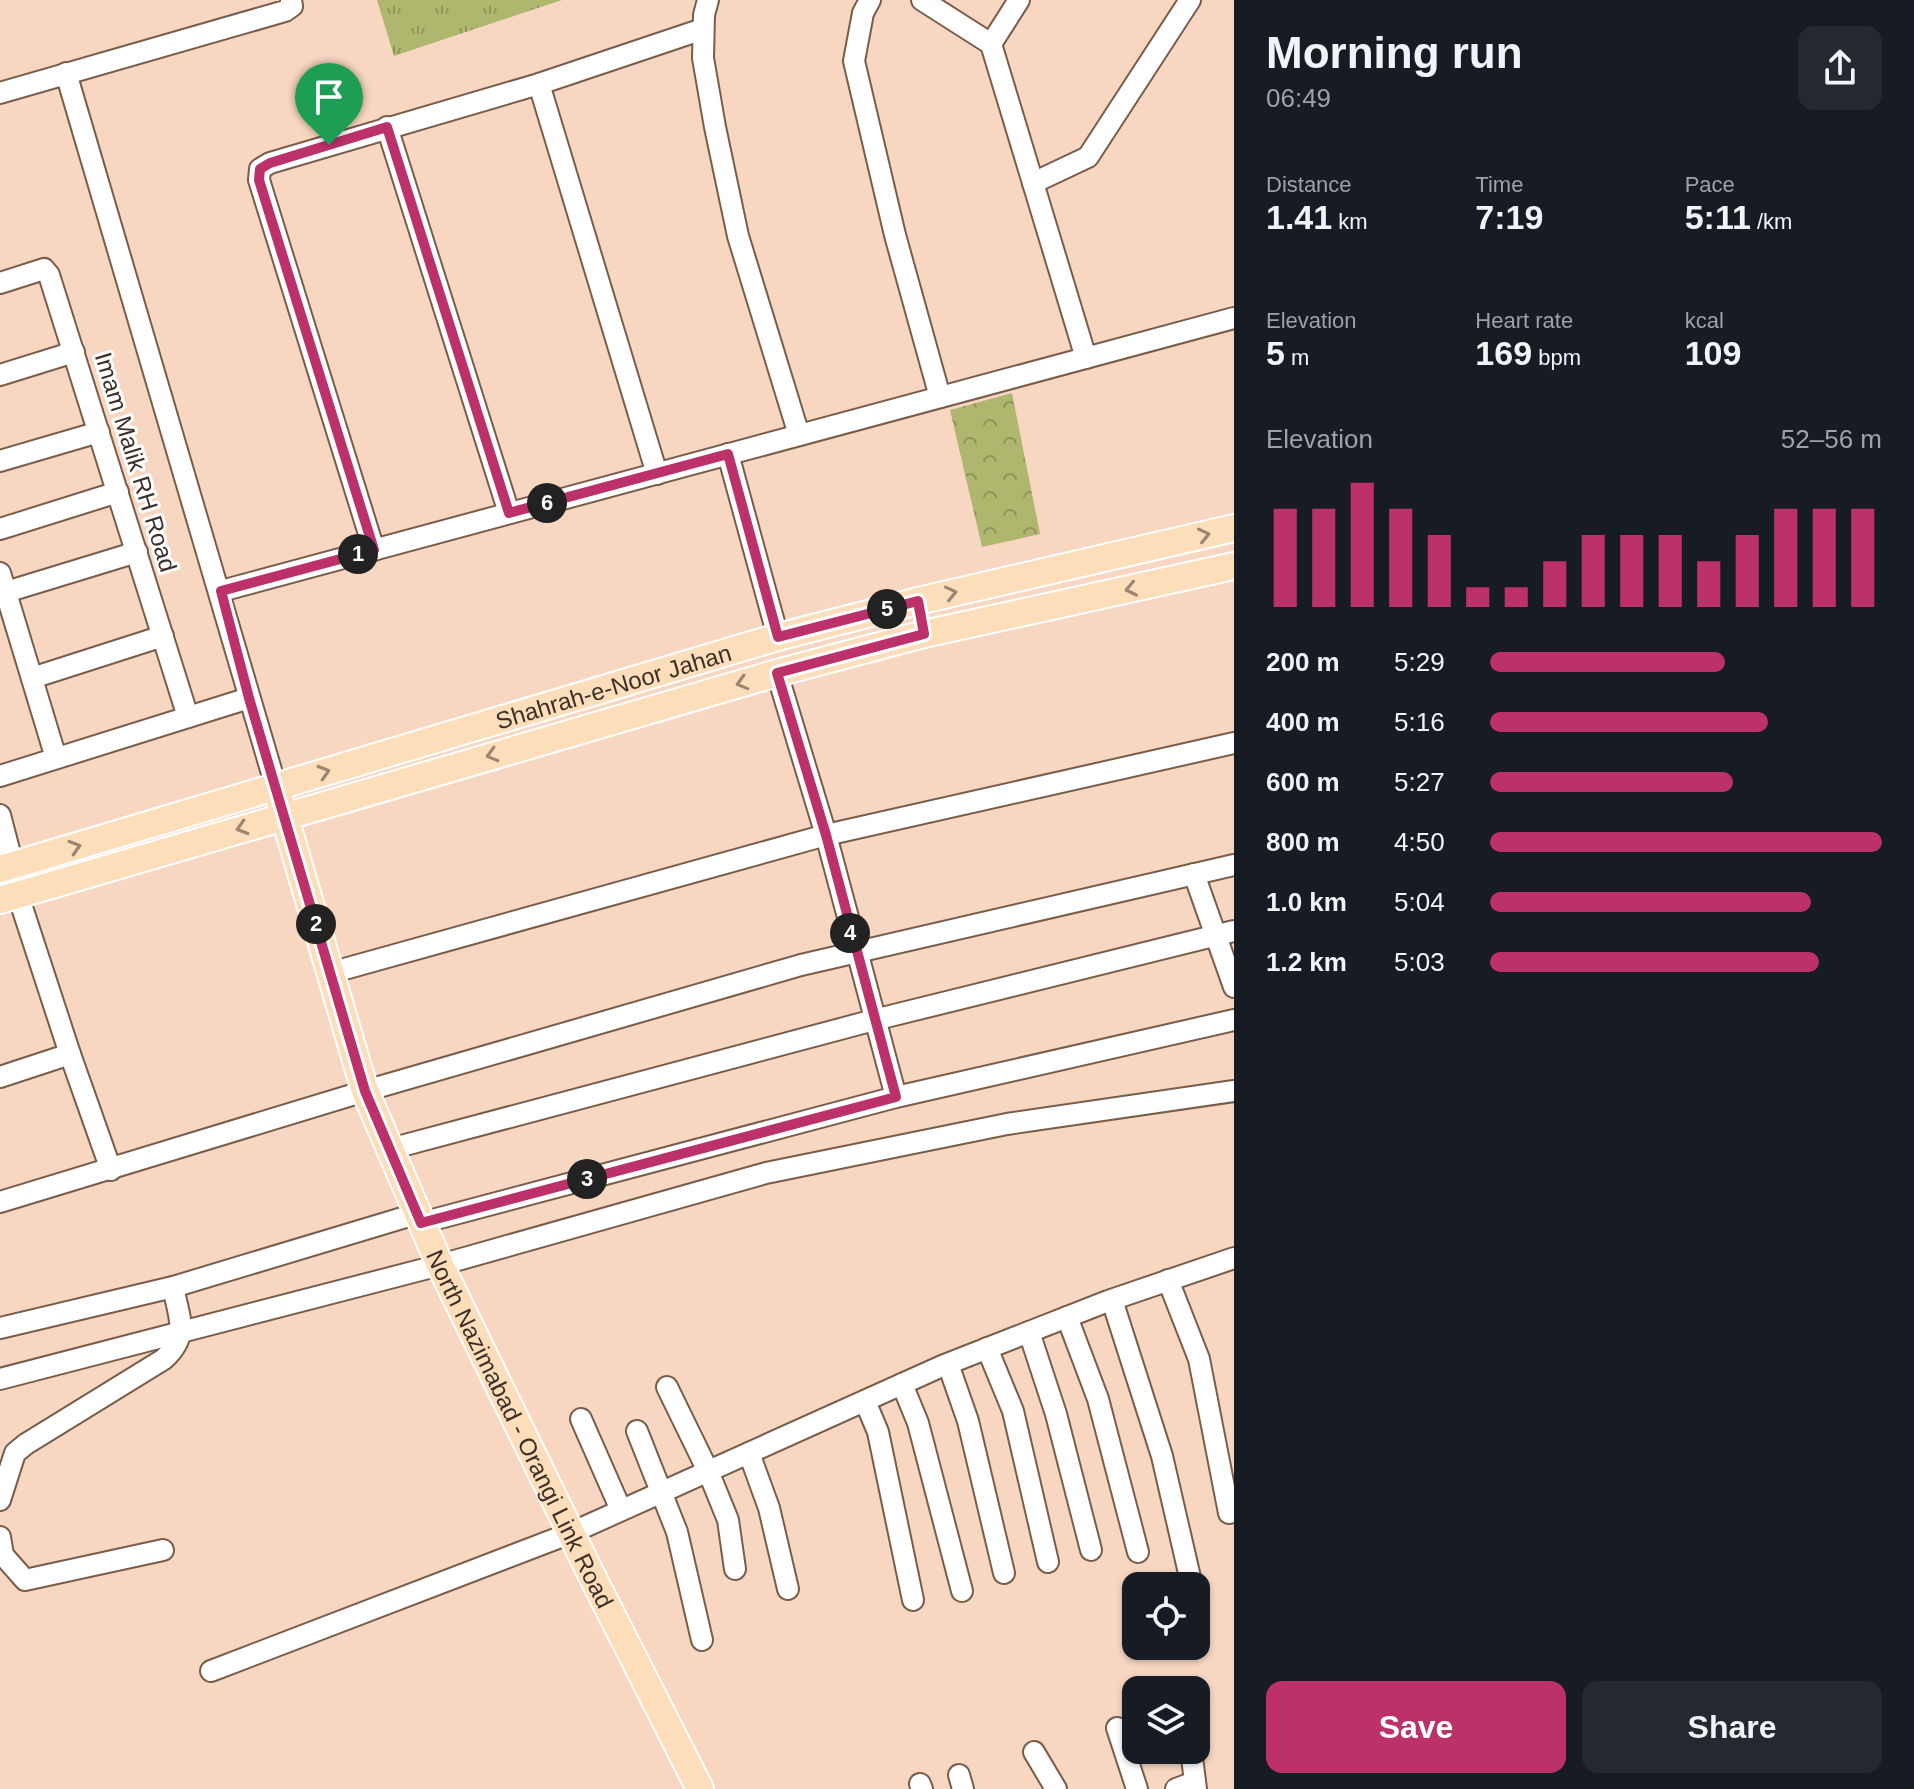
<!DOCTYPE html>
<meta charset="utf-8">
<style>
body{margin:0;font-family:Arial,sans-serif;background:#242831;color:#f1f3f6;height:100vh;display:flex;flex-direction:column;font-size:30px;white-space:nowrap}
*{box-sizing:border-box;margin:0}
p{font-size:26px;color:#9ea1a6}
.icon{flex:none;width:44px;height:44px;fill:none;stroke:currentColor;stroke-width:2;stroke-linecap:round;stroke-linejoin:round}
.map{position:relative;flex:1;overflow:hidden}
.details{display:flex;flex-direction:column;background:#171b24;width:680px}
.details>*{flex:none}
.buttons{position:absolute;left:1122px;top:1572px;display:grid;gap:16px}
.buttons a{display:grid;place-items:center;width:88px;height:88px;border-radius:16px;background:#171b24;box-shadow:0 2px 6px #0004;font-size:40px}
.pin{position:absolute;display:grid;place-items:center;width:68px;height:68px;color:#fff;margin:-82px -34px;border-radius:50% 50% 50% 0;rotate:-45deg;box-shadow:0 0 8px #0007}
.pin .icon{rotate:45deg}
.km{position:absolute;width:40px;height:40px;margin:-20px;border-radius:50%;background:#222;color:#fff;font-size:22px;line-height:40px;text-align:center}
.round{display:grid;place-items:center;flex:none;width:84px;height:84px;border-radius:16px;background:#242831}
.head{display:flex;align-items:center;justify-content:space-between;height:136px;padding:0 32px}
h1{font-size:44px;font-weight:700;line-height:60px}
.stats{display:grid;grid-template-columns:repeat(3,1fr);gap:12px;height:136px;padding:8px 32px}
.stats div{display:grid;align-content:center}
.stats b{font-size:34px;font-weight:700}
.stats small{font-size:22px;font-weight:400}
.stats p{font-size:22px}
.chart{height:224px;padding:16px 32px}
.chart p{display:flex;justify-content:space-between}
.chart svg{width:100%;height:144px;margin-top:8px;stroke:#bc3169;stroke-width:6}
.cta{display:flex;gap:16px;margin-top:auto;padding:16px 32px}
.cta a{flex:1;height:92px;border-radius:16px;background:#bc3169;color:#fff;font-size:32px;font-weight:700;line-height:92px;text-align:center}
.cta a+a{background:#242831;color:#f1f3f6}
ul{padding:0 32px;list-style:none;font-size:26px}
li{display:grid;grid-template-columns:128px 96px 1fr;align-items:center;height:60px}
li i{height:20px;border-radius:10px;background:#bc3169}
main{display:flex;flex:1;min-height:0}
.map>svg:first-child{display:block}
.grass{fill:url(#grass-tufts)}
.forest{fill:url(#forest-crowns)}
.lines{fill:none;stroke-linecap:round;stroke-linejoin:round}
.minor-casing{stroke:#785d4a;stroke-width:24}
.major-casing{stroke:#fff;stroke-width:30}
.minor{stroke:#fff;stroke-width:20}
.major{stroke:#fcdebb;stroke-width:26}
.oneway{stroke:#9c8671}
.route-casing{stroke:#fff;stroke-width:16}
.route{stroke:#bc3169;stroke-width:10}
.labels{text-anchor:middle;dominant-baseline:central;stroke-width:6;stroke-linejoin:round;paint-order:stroke}
.street-label{font-size:24px;fill:#3c2f27;stroke:#fff}
</style>
<main>
<div class="map">
<svg width="1234" height="1789" viewBox="0 0 1234 1789">
<defs>
<pattern id="grass-tufts" width="24" height="20" patternUnits="userSpaceOnUse" patternTransform="scale(2)"><rect width="24" height="20" fill="#afb76f"/><path d="M3 7l-1-3M5 7V3M7 7l1-3M15 17l-1-3M17 17v-4M19 17l1-3" fill="none" stroke="#90955b"/></pattern>
<pattern id="forest-crowns" width="20" height="18" patternUnits="userSpaceOnUse" patternTransform="scale(2)"><rect width="20" height="18" fill="#afb76f"/><path d="M2 6a3 3 0 1 1 6 0M12 15a3 3 0 1 1 6 0" fill="none" stroke="#90955b"/></pattern>
</defs>
<rect width="100%" height="100%" fill="#f7d7c2"/>
<!-- grass -->
<path class="grass" d="M377 0H562L394 56Z"/>
<!-- forest -->
<path class="forest" d="M1012 393 1040 534 982 547 950 410Z"/>
<g class="lines">
<defs>
<g id="minor">
<path d="M708 0 704 15 703 58 715 127 738 236 799 435"/>
<path d="M870 0 863 13 854 61 895 235 940 397"/>
<path d="M922 0 991 44 1086 358"/>
<path d="M991 44 1019 0"/>
<path d="M66 73 276 787"/>
<path d="M539 84 657 474"/>
<path d="M0 93 285 11 292 6 291 0"/>
<path d="M387 127 509 513"/>
<path d="M1033 183 1088 157 1190 0"/>
<path d="M0 283 44 269 49 275 188 717"/>
<path d="M0 375 74 352"/>
<path d="M728 454 778 637"/>
<path d="M0 461 99 432"/>
<path d="M0 529 118 492"/>
<path d="M374 550 259 180 260 169 270 163 539 84 703 29"/>
<path d="M0 573 56 758"/>
<path d="M221 591 1234 318"/>
<path d="M6 592 137 552"/>
<path d="M777 673 826 835 896 1097"/>
<path d="M32 678 163 636"/>
<path d="M0 776 249 698"/>
<path d="M0 815 13 865"/>
<path d="M1194 874 1234 987"/>
<path d="M18 895 70 1054 111 1170"/>
<path d="M330 973 826 835 1234 743"/>
<path d="M0 1077 70 1054"/>
<path d="M390 1149 874 1020 1234 931"/>
<path d="M0 1202 365 1091 801 965 1234 865"/>
<path d="M421 1223 896 1097 1234 1020"/>
<path d="M1168 1280 1199 1359 1229 1513"/>
<path d="M1112 1300 1162 1456 1192 1586"/>
<path d="M1067 1317 1098 1399 1138 1552"/>
<path d="M0 1328 173 1287 419 1213"/>
<path d="M1029 1332 1056 1414 1091 1550"/>
<path d="M987 1348 1013 1411 1048 1562"/>
<path d="M948 1364 968 1421 1004 1573"/>
<path d="M0 1379 440 1265 766 1173 1007 1124 1234 1091"/>
<path d="M902 1384 918 1423 962 1591"/>
<path d="M667 1387 708 1471 728 1520 735 1569"/>
<path d="M865 1401 878 1432 913 1600"/>
<path d="M581 1419 621 1510"/>
<path d="M637 1431 677 1532 702 1640"/>
<path d="M749 1453 769 1508 788 1589"/>
<path d="M0 1500 15 1453 26 1444 164 1359C190 1335 179 1318 173 1287"/>
<path d="M0 1537 3 1555 25 1580 163 1550"/>
<path d="M211 1671 571 1533 942 1366 1108 1301 1234 1258"/>
<path d="M1117 1728 1137 1789"/>
<path d="M1191 1750 1196 1789"/>
<path d="M1034 1752 1056 1789"/>
<path d="M959 1775 963 1789"/>
<path d="M920 1784 922 1789"/>
<path d="M1176 1789 1195 1782"/>
</g>
<g id="major">
<path id="s1" d="M280 801 365 1091 440 1265 591 1574 700 1789"/>
<path id="s2" d="M0 869 778 637 918 601 1234 528"/>
<path d="M0 900 777 673 924 634 1234 566"/>
</g>
</defs>
<!-- minor casing -->
<use href="#minor" class="minor-casing"/>
<!-- major casing -->
<use href="#major" class="major-casing"/>
<!-- minor -->
<use href="#minor" class="minor"/>
<!-- major -->
<use href="#major" class="major"/>
</g>
<!-- one-way arrows -->
<defs><path id="oneway-chevron" d="M-2-3.5L2.5 0L-2 3.5" fill="none" stroke-width="1.6" stroke-linecap="round" stroke-linejoin="round" transform="scale(2)"/></defs>
<g class="oneway">
<use href="#oneway-chevron" transform="translate(1204 535) rotate(-13)"/>
<use href="#oneway-chevron" transform="translate(1131 589) rotate(168)"/>
<use href="#oneway-chevron" transform="translate(951 593) rotate(-13)"/>
<use href="#oneway-chevron" transform="translate(742 683) rotate(164)"/>
<use href="#oneway-chevron" transform="translate(492 755) rotate(164)"/>
<use href="#oneway-chevron" transform="translate(324 772) rotate(-17)"/>
<use href="#oneway-chevron" transform="translate(242 828) rotate(163)"/>
<use href="#oneway-chevron" transform="translate(75 847) rotate(-17)"/>
</g>
<g class="lines">
<defs>
<path id="route" d="M387 127 509 513 728 454 778 637 918 601 924 634 777 673 826 835 896 1097 421 1223 365 1091 249 698 221 591 374 550 259 180 260 169 270 163Z"/>
</defs>
<!-- route casing -->
<use href="#route" class="route-casing"/>
<!-- route -->
<use href="#route" class="route"/>
</g>
<g class="labels">
<!-- street labels -->
<g class="street-label">
<text transform="translate(136 462) rotate(73)">Imam Malik RH Road</text>
<text stroke="none"><textPath href="#s2" startOffset="640">Shahrah-e-Noor Jahan</textPath></text>
<text stroke="none"><textPath href="#s1" startOffset="674">North Nazimabad - Orangi Link Road</textPath></text>
</g>
</g>
</svg>
<div class="buttons">
<a><svg class="icon" aria-label="locate" viewBox="0 0 24 24"><circle cx="12" cy="12" r="6"/><path d="M12 2v4M12 18v4M2 12h4M18 12h4"/></svg></a>
<a><svg class="icon" aria-label="layers" viewBox="0 0 24 24"><path d="M12 4l9 5-9 5-9-5zM3 14l9 5 9-5"/></svg></a>
</div>
<div class="pin" style="left:329px;top:145px;background:#1e9e55"><svg class="icon" aria-label="arrive" viewBox="0 0 24 24"><path d="M6 21V4h12l-3 4 3 4H6"/></svg></div>
<b class="km" style="left:358px;top:554px">1</b>
<b class="km" style="left:316px;top:924px">2</b>
<b class="km" style="left:587px;top:1179px">3</b>
<b class="km" style="left:850px;top:933px">4</b>
<b class="km" style="left:887px;top:609px">5</b>
<b class="km" style="left:547px;top:503px">6</b>
</div>
<section class="details">
<div class="head"><div><h1>Morning run</h1><p>06:49</p></div><a class="round"><svg class="icon" aria-label="share" viewBox="0 0 24 24"><path d="M12 15V3M7 8l5-5 5 5M5 13v7h14v-7"/></svg></a></div>
<div class="stats">
<div><p>Distance</p><b>1.41<small> km</small></b></div>
<div><p>Time</p><b>7:19</b></div>
<div><p>Pace</p><b>5:11<small> /km</small></b></div>
</div>
<div class="stats">
<div><p>Elevation</p><b>5<small> m</small></b></div>
<div><p>Heart rate</p><b>169<small> bpm</small></b></div>
<div><p>kcal</p><b>109</b></div>
</div>
<div class="chart"><p><span>Elevation</span>52–56 m</p>
<svg viewBox="0 0 160 44" preserveAspectRatio="none"><path d="M5 44V14M15 44V14M25 44V6M35 44V14M45 44V22M55 44V38M65 44V38M75 44V30M85 44V22M95 44V22M105 44V22M115 44V30M125 44V22M135 44V14M145 44V14M155 44V14"/></svg>
</div>
<ul>
<li><b>200 m</b>5:29<i style="width:60%"></i></li>
<li><b>400 m</b>5:16<i style="width:71%"></i></li>
<li><b>600 m</b>5:27<i style="width:62%"></i></li>
<li><b>800 m</b>4:50<i style="width:100%"></i></li>
<li><b>1.0 km</b>5:04<i style="width:82%"></i></li>
<li><b>1.2 km</b>5:03<i style="width:84%"></i></li>
</ul>
<div class="cta"><a>Save</a><a>Share</a></div>
</section>
</main>
